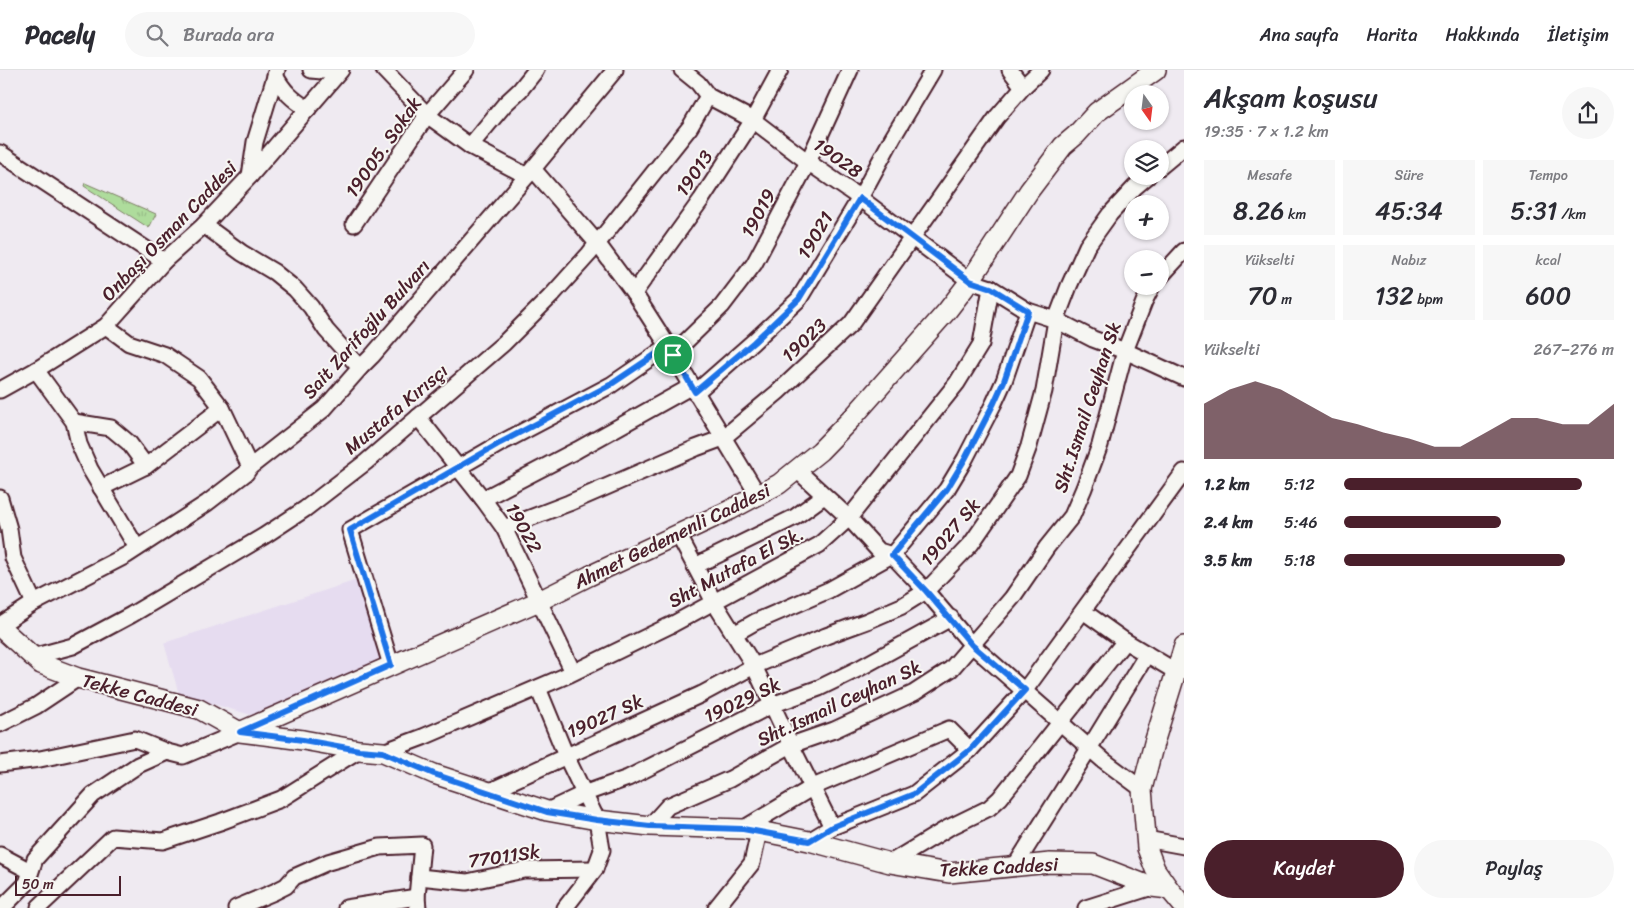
<!DOCTYPE html>
<html lang="tr">
<meta charset="utf-8">
<style>
body{margin:0;font-family:Sriracha,sans-serif;background:#f7f7f7;color:#2b2b33;height:100vh;display:flex;flex-direction:column;font-size:19px;white-space:nowrap}
*{box-sizing:border-box;margin:0}
p{font-size:16px;color:#7c7c81}
.icon{flex:none;width:28px;height:28px;fill:none;stroke:currentColor;stroke-width:2;stroke-linecap:round;stroke-linejoin:round}
.map{position:relative;flex:1;overflow:hidden}
.details{display:flex;flex-direction:column;background:#fff;width:450px}
.details>*{flex:none}
.needle{width:32px;rotate:166deg}
.fabs{position:absolute;left:1124px;top:15px;display:grid;gap:10px}
.fabs a{display:grid;place-items:center;width:45px;height:45px;border-radius:50%;background:#fff;box-shadow:0 1px 4px #0004;font-size:25px}
.scale{position:absolute;left:15px;bottom:12px;width:106px;box-sizing:border-box;padding-left:5px;border:2px solid #4a1f2b;border-top:0;font-size:14px;line-height:18px;white-space:nowrap;color:#4a1f2b;-webkit-text-stroke:4px #f6f6f2;paint-order:stroke}
.pin{position:absolute;display:grid;place-items:center;width:42px;height:42px;color:#fff;margin:-21px;border:2px solid #fff;border-radius:50%;box-shadow:0 1px 5px #0007}
.round{display:grid;place-items:center;flex:none;width:52px;height:52px;border-radius:26px;background:#f7f7f7}
.headline{display:flex;align-items:center;justify-content:space-between;height:85px;padding:0 20px}
h1{font-size:28px;font-weight:600;line-height:38px}
.metrics{display:grid;grid-template-columns:repeat(3,1fr);gap:8px;height:85px;padding:5px 20px}
.metrics div{display:grid;align-content:center;border-radius:0px;background:#f7f7f7;text-align:center}
.metrics b{font-size:25px;font-weight:600}
.metrics small{font-size:14px;font-weight:400}
.metrics p{font-size:14px}
.chart{height:140px;padding:10px 20px}
.chart p{display:flex;justify-content:space-between}
.chart svg{width:100%;height:90px;margin-top:5px;fill:#4a1f2b;opacity:.7}
.button{display:flex;gap:10px;margin-top:auto;padding:10px 20px}
.button a{flex:1;height:58px;border-radius:30px;background:#4a1f2b;color:#fff;font-size:20px;font-weight:600;line-height:58px;text-align:center}
.button a+a{background:#f7f7f7;color:#2b2b33}
ul{padding:0 20px;list-style:none;font-size:16px}
li{display:grid;grid-template-columns:80px 60px 1fr;align-items:center;height:38px}
li i{height:12px;border-radius:6px;background:#4a1f2b}
header{display:flex;align-items:center;gap:30px;box-sizing:border-box;height:70px;padding:0 25px;background:#fff;border-bottom:1px solid #e1e1e2}
header strong{font-size:24px}
nav{display:flex;gap:28px;margin-inline-start:auto;font-size:18px}
.search{width:350px;height:45px;background:#f7f7f7;display:flex;align-items:center;gap:12px;box-sizing:border-box;padding:0 18px;border-radius:28px;color:#7c7c81;font-size:19px}
main{display:flex;flex:1;min-height:0}
.map>svg:first-child{display:block}
.built{fill:#e6dcf0}
.grass{fill:url(#grass-tufts);stroke:#7c7e64}
.lines{fill:none;stroke-linecap:round;stroke-linejoin:round}
.minor-casing{stroke:#4a1f2b;stroke-width:19}
.tertiary-casing{stroke:#4a1f2b;stroke-width:22}
.minor{stroke:#f6f6f2;stroke-width:15}
.tertiary{stroke:#f6f6f2;stroke-width:19}
.route-casing{stroke:#fff;stroke-width:10}
.route{stroke:#1a73e8;stroke-width:6}
.labels{text-anchor:middle;dominant-baseline:central;stroke-width:4;stroke-linejoin:round;paint-order:stroke}
.street-label{font-size:19px;fill:#4a1f2b;stroke:#f6f6f2}
</style>
<header>
<strong>Pacely</strong>
<div class="search"><svg class="icon" aria-label="search" viewBox="0 0 24 24"><circle cx="10" cy="10" r="6"/><path d="M15 15l6 6"/></svg>Burada ara</div>
<nav><a>Ana sayfa</a><a>Harita</a><a>Hakkında</a><a>İletişim</a></nav>
</header>
<main>
<div class="map">
<svg width="1184" height="838" viewBox="0 0 1184 838">
<defs>
<pattern id="grass-tufts" width="24" height="20" patternUnits="userSpaceOnUse" patternTransform="scale(1.25)"><rect width="24" height="20" fill="#aedc9c"/><path d="M3 7l-1-3M5 7V3M7 7l1-3M15 17l-1-3M17 17v-4M19 17l1-3" fill="none" stroke="#97bc87"/></pattern>
</defs>
<rect width="100%" height="100%" fill="#efeaf1"/>
<filter id="ink" filterUnits="userSpaceOnUse"><feTurbulence type="fractalNoise" baseFrequency=".02" numOctaves="2"/><feDisplacementMap in="SourceGraphic" scale="10" xChannelSelector="R" yChannelSelector="G"/><feConvolveMatrix kernelMatrix="1 2 1 2 8 2 1 2 1" color-interpolation-filters="sRGB"/></filter>
<g filter="url(#ink)">
<!-- built -->
<path class="built" d="M360 509 383 591 251 645 179 624 164 573Z"/>
<!-- grass -->
<path class="grass" d="M85 113 156 144 149 158 84 116Z"/>
<g class="lines">
<defs>
<g id="minor">
<path d="M311 0 322 1 326 0"/>
<path d="M384 0 427 45 470 76 527 106"/>
<path d="M682 0 698 13 708 26 753 50 808 92 860 128 970 211 991 218 1028 241 1056 250 1093 269 1125 281 1184 308"/>
<path d="M1010 0 1023 17"/>
<path d="M275 5C283 21 293 30 308 39"/>
<path d="M470 76 505 34 520 20 536 0"/>
<path d="M0 83 164 191"/>
<path d="M1160 97 1184 77"/>
<path d="M533 99 597 173 634 223 668 276 758 425"/>
<path d="M250 106 255 72 277 0"/>
<path d="M354 154 427 45 466 0"/>
<path d="M204 155 242 183 274 202 295 219 311 237 326 260 360 298"/>
<path d="M1160 207 1184 181"/>
<path d="M634 223 701 130 753 50 780 0"/>
<path d="M106 256 129 273 165 285 199 308 222 338 250 397"/>
<path d="M673 285V284L722 236 754 194 808 92 850 0"/>
<path d="M36 300 74 352 79 374 90 399 137 478"/>
<path d="M0 320 36 300 106 256 164 191 204 155 250 106 341 0"/>
<path d="M695 323 753 272 799 229 860 128 893 67 933 0"/>
<path d="M418 347 483 429 504 458 573 602"/>
<path d="M74 352 111 358 129 373 146 396"/>
<path d="M797 400 849 448 879 481 892 485 926 521 972 575 1103 690 1142 719"/>
<path d="M101 418 146 396 222 338"/>
<path d="M0 428 9 459 13 488 34 533"/>
<path d="M483 429 577 380 692 316"/>
<path d="M504 458 569 433 696 378 723 368 778 322 851 254 997 47 1023 17 1041 0"/>
<path d="M678 464 714 532 754 596 791 675 832 757"/>
<path d="M695 496 795 447 824 426"/>
<path d="M1083 541 1125 571 1175 601"/>
<path d="M0 555 34 533 127 485 207 433 246 403 250 397 324 339 360 298 372 286 527 106 615 0"/>
<path d="M734 564 755 552 829 520 892 485 947 419 965 389 994 333 1004 311 1028 241"/>
<path d="M32 587 73 576 131 545 264 466 305 439 366 392 504 273 552 225 589 184 690 57 708 26"/>
<path d="M391 595 350 460 501 373 611 315 668 276"/>
<path d="M538 618 566 686 597 750 602 780 595 799 565 838"/>
<path d="M0 654 36 636 78 608"/>
<path d="M383 682 423 667 570 604 673 554 819 475 849 448 957 313 981 274 991 218"/>
<path d="M0 694 40 689 135 669 167 682"/>
<path d="M488 722 702 624 754 596 826 566 867 551 902 536 926 521 971 474 1018 406 1029 376 1044 321 1056 250 1069 216 1087 176 1110 144 1135 117 1148 106"/>
<path d="M547 741 583 724 628 708 772 635 819 618 858 599 951 548"/>
<path d="M650 756 668 736 730 709 791 675 834 660 914 623 951 599 1012 528 1047 477 1072 446 1084 418 1100 375 1125 281 1144 232 1152 216"/>
<path d="M743 759 813 717 949 659 970 680"/>
<path d="M1146 769 1184 776"/>
<path d="M809 771 832 757 914 724 970 680 1025 620 1184 402"/>
<path d="M0 785 30 801"/>
<path d="M890 793 948 758 989 738 1000 728 1125 571"/>
<path d="M1015 796 1090 677 1147 584"/>
<path d="M419 807 467 812 524 800 595 799"/>
<path d="M39 837 113 767 163 771 220 752 281 729 359 680"/>
<path d="M2 838 27 813 35 789 93 725 138 695 167 682 183 686 240 662"/>
<path d="M236 838 274 822 286 816 294 807 328 792 380 777 422 775 417 827 418 838"/>
<path d="M346 838 417 827"/>
<path d="M716 838 752 793 759 761"/>
<path d="M1086 838 1152 817"/>
</g>
<g id="tertiary">
<path d="M0 557 41 594 78 608 199 639 240 662 303 670 359 680 383 682 434 704 547 741 597 750 650 756 743 759 759 761 809 771 890 793 949 803 1050 793 1093 794 1152 817 1169 819"/>
<path d="M1184 576 1154 673 1142 719 1147 778 1155 799 1169 819 1184 837"/>
<path d="M242 661 539 531 589 506 730 440 779 414 820 381 854 346 947 241 970 211 1029 121 1063 76 1076 65 1097 42 1156 0"/>
</g>
</defs>
<!-- minor casing -->
<use href="#minor" class="minor-casing"/>
<!-- tertiary casing -->
<use href="#tertiary" class="tertiary-casing"/>
<!-- minor -->
<use href="#minor" class="minor"/>
<!-- tertiary -->
<use href="#tertiary" class="tertiary"/>
</g>
</g>
<g class="lines" filter="url(#ink)">
<defs>
<path id="route" d="M860 128 970 211 991 218 1028 241 1004 311 994 333 965 389 947 419 892 485 926 521 972 575 1025 620 970 680 914 724 832 757 809 771 743 759 650 756 597 750 547 742 434 704 383 682 359 680 303 670 240 662 391 595 350 460 500 373 610 315 668 276 695 322 754 272 799 229Z"/>
</defs>
<!-- route casing -->
<use href="#route" class="route-casing"/>
<!-- route -->
<use href="#route" class="route"/>
</g>
<g class="labels">
<!-- street labels -->
<g class="street-label">
<text transform="translate(383 77) rotate(-55)">19005. Sokak</text>
<text transform="translate(838 88) rotate(35)">19028</text>
<text transform="translate(694 103) rotate(-56)">19013</text>
<text transform="translate(758 143) rotate(-62)">19019</text>
<text transform="translate(169 161) rotate(-46)">Onbaşı Osman Caddesi</text>
<text transform="translate(815 165) rotate(-59)">19021</text>
<text transform="translate(366 259) rotate(-48)">Sait Zarifoğlu Bulvarı</text>
<text transform="translate(804 270) rotate(-43)">19023</text>
<text transform="translate(1087 337) rotate(-72)">Sht.Ismail Ceyhan Sk</text>
<text transform="translate(396 339) rotate(-40)">Mustafa Kırısçı</text>
<text transform="translate(524 458) rotate(61)">19022</text>
<text transform="translate(950 462) rotate(-50)">19027 Sk</text>
<text transform="translate(672 466) rotate(-26)">Ahmet Gedemenli Caddesi</text>
<text transform="translate(736 497) rotate(-28)">Sht Mutafa El Sk.</text>
<text transform="translate(140 625) rotate(15)">Tekke Caddesi</text>
<text transform="translate(742 630) rotate(-25)">19029 Sk</text>
<text transform="translate(839 633) rotate(-25)">Sht.Ismail Ceyhan Sk</text>
<text transform="translate(605 646) rotate(-24)">19027 Sk</text>
<text transform="translate(504 786) rotate(-8)">77011Sk</text>
<text transform="translate(999 797) rotate(-3)">Tekke Caddesi</text>
</g>
</g>
</svg>
<div class="fabs">
<a><svg class="needle" viewBox="-14 -14 28 28"><path d="M0-13l5 13h-10z" fill="#e53935"/><path d="M0 13l5-13h-10z" fill="#7c7c81"/></svg></a>
<a><svg class="icon" aria-label="layers" viewBox="0 0 24 24"><path d="M12 4l9 5-9 5-9-5zM3 14l9 5 9-5"/></svg></a>
<a>+</a>
<a>−</a>
</div>
<div class="scale">50 m</div>
<div class="pin" style="left:673px;top:285px;background:#1e9e55"><svg class="icon" aria-label="arrive" viewBox="0 0 24 24"><path d="M6 21V4h12l-3 4 3 4H6"/></svg></div>
</div>
<section class="details">
<div class="headline"><div><h1>Akşam koşusu</h1><p>19:35 · 7 × 1.2 km</p></div><a class="round"><svg class="icon" aria-label="share" viewBox="0 0 24 24"><path d="M12 15V3M7 8l5-5 5 5M5 13v7h14v-7"/></svg></a></div>
<div class="metrics">
<div><p>Mesafe</p><b>8.26<small> km</small></b></div>
<div><p>Süre</p><b>45:34</b></div>
<div><p>Tempo</p><b>5:31<small> /km</small></b></div>
</div>
<div class="metrics">
<div><p>Yükselti</p><b>70<small> m</small></b></div>
<div><p>Nabız</p><b>132<small> bpm</small></b></div>
<div><p>kcal</p><b>600</b></div>
</div>
<div class="chart"><p><span>Yükselti</span>267–276 m</p>
<svg viewBox="0 0 160 44" preserveAspectRatio="none"><path d="M0 44V17L10 10L20 6L30 10L40 17L50 24L60 27L70 31L80 34L90 38L100 38L110 31L120 24L130 24L140 27L150 27L160 17V44z"/></svg>
</div>
<ul>
<li><b>1.2 km</b>5:12<i style="width:88%"></i></li>
<li><b>2.4 km</b>5:46<i style="width:58%"></i></li>
<li><b>3.5 km</b>5:18<i style="width:82%"></i></li>
</ul>
<div class="button"><a>Kaydet</a><a>Paylaş</a></div>
</section>
</main>
